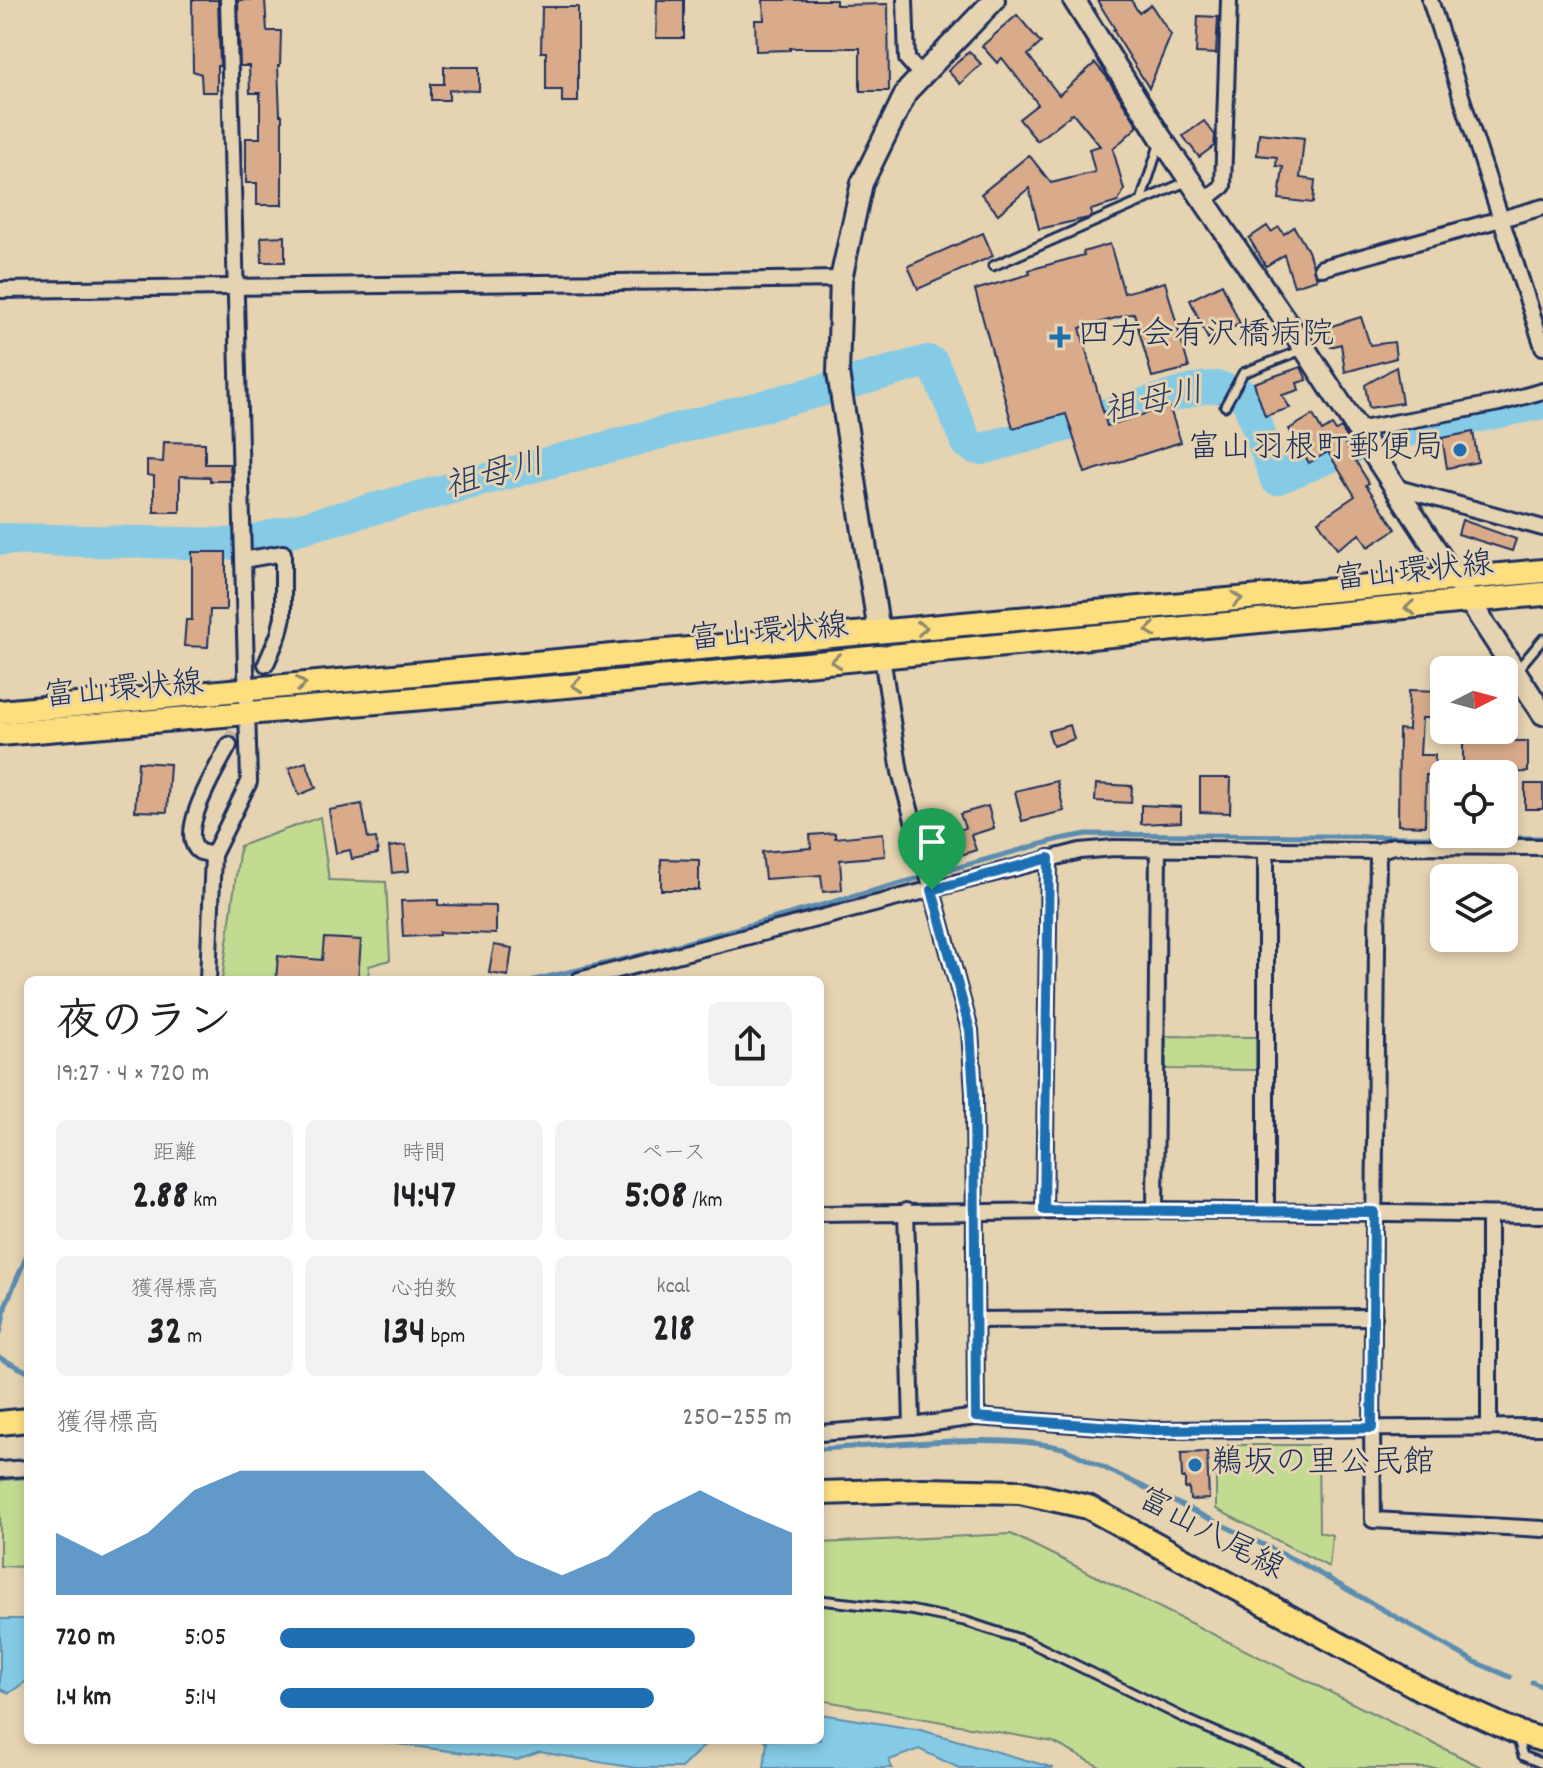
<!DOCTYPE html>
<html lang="ja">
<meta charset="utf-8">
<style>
body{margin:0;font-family:Dekko,"Klee One",sans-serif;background:#f2f2f2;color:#202124;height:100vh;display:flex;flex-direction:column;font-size:30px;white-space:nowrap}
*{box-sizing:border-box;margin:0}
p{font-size:26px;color:#757577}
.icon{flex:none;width:44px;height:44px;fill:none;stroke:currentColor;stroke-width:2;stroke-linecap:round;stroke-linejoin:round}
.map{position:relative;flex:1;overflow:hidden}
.side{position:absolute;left:24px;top:976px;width:800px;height:768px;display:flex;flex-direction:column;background:#fff;border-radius:12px;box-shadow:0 4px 12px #0003}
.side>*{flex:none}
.needle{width:52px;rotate:84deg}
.fabs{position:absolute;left:1430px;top:656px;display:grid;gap:16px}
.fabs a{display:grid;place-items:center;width:88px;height:88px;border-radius:12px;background:#fff;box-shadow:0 4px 12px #0003;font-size:40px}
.pin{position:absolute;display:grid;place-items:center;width:68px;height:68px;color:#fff;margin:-82px -34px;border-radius:50% 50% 50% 0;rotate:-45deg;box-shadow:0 0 8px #0007}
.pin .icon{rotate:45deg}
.round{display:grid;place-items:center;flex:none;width:84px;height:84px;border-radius:12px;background:#f2f2f2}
.overview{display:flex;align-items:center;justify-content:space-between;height:136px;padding:0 32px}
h1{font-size:44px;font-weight:800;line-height:60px}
.stats{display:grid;grid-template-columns:repeat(3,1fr);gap:12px;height:136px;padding:8px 32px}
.stats div{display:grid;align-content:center;border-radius:12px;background:#f2f2f2;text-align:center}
.stats b{font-size:40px;font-weight:800}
.stats small{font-size:22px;font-weight:400}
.stats p{font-size:22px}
.chart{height:224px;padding:16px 32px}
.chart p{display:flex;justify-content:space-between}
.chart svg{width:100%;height:144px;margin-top:8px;fill:#1f6fb2;opacity:.7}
ul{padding:0 32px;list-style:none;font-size:26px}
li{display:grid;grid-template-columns:128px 96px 1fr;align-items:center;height:60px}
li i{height:20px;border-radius:10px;background:#1f6fb2}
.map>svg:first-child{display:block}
.green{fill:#c3db91;stroke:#6f8578;stroke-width:2}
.water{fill:#85cbe6;stroke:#5b8db0;stroke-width:2}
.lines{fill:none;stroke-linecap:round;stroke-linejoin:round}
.stream{stroke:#5b8db0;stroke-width:5}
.river{stroke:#85cbe6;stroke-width:32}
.building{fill:#d9ab8b;stroke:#1b2f5e;stroke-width:2}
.street-tunnel{stroke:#bdb2a0;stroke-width:14;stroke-dasharray:14 7;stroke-linecap:butt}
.lane-casing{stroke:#1b2f5e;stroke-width:13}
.street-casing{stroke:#1b2f5e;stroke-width:20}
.secondary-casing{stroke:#1b2f5e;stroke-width:26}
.primary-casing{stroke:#1b2f5e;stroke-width:28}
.lane{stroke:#e5d3b1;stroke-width:7}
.street{stroke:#e5d3b1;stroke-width:14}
.secondary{stroke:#e5d3b1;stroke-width:20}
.primary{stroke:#fedf80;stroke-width:22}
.oneway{stroke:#8c876f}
.route-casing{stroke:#fff;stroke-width:16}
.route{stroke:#1f6fb2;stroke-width:10}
.poi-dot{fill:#1f6fb2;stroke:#e5d3b1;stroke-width:3}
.labels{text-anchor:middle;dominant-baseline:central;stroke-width:6;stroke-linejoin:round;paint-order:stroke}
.poi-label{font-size:32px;fill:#1b2f5e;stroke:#e5d3b1;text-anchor:start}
.street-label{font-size:32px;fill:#1b2f5e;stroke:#e5d3b1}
.water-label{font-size:34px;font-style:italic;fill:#263f6c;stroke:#e5d3b1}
</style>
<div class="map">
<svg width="1543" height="1768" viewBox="0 0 1543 1768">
<rect width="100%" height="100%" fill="#e5d3b1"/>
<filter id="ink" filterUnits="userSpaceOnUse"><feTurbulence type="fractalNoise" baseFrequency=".0125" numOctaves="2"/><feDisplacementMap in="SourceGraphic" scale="16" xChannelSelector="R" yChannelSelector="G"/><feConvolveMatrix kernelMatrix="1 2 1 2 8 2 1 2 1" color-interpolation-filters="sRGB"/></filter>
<g filter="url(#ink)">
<!-- green -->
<g class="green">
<path d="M320 817 329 880 386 882 390 960 369 966 368 980H222L240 846Z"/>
<path d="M1166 1036 1256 1037V1070L1166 1069Z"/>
<path d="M1228 1445H1318L1319 1532 1332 1535 1329 1567 1216 1509V1453H1229Z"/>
<path d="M28 1478V1567L0 1566V1480Z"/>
<path d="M1011 1534 1483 1768H1102L1053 1742 820 1700V1543Z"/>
</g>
<!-- water -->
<g class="water">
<path d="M0 1619H28V1680L9 1693 0 1689Z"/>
<path d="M820 1714 921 1730 1054 1768H959L919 1749 889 1760 892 1768H764L767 1742 765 1740H820Z"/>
<path d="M367 1740H710L681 1768H635L540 1752 517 1760Z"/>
</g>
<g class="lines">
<!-- stream -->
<g class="stream">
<path d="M534 980 634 957 1060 839 1087 834 1543 838"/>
<path d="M0 1333 6 1304 28 1253"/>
<path d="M0 1358 28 1372"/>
<path d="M820 1449C894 1446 993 1432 1063 1448L1301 1563 1475 1662 1510 1677"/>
<path d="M1532 1682 1543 1687"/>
</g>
<!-- river -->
<g class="river">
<path d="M852 382 928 361 933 363 967 443 974 448 982 449 1201 388 1219 387 1246 396 1276 479 1378 437 1543 403"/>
<path d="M0 539 232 544"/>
<path d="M252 541 831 388"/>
</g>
</g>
<!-- building -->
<g class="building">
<path d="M192 0H218L220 66H217V92H202L201 74 193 71Z"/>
<path d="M238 0H265L267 31H281L280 66H278L280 115H282V205H257V183H246V138H260V93H250L249 66H240Z"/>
<path d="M657 0H684V38H656Z"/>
<path d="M763 0H836V5L888 4 889 91H860V48H790V50L756 51 755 20H764Z"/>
<path d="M1097 0H1131L1139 13 1151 5 1171 35 1149 88 1113 30 1115 29Z"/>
<path d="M542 7H578V102H562V90H546V52H541Z"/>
<path d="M1017 15 1041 43 1028 55 1059 95 1095 63 1106 76 1138 126 1113 149 1124 190 1118 202 1091 210 1092 216 1088 218 1039 229 1029 188 998 214 981 194 1029 155 1051 183 1095 172 1089 149 1100 146 1073 113 1037 141 1019 119 1038 104 1002 58 997 63 982 46Z"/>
<path d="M1198 16 1218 17 1216 54 1196 53Z"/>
<path d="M969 51 981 64 960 84 948 71Z"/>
<path d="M444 67H479V91L449 90V100H431V84H444Z"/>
<path d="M1204 121 1215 135 1214 146 1199 157 1183 136Z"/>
<path d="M1259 133 1304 138 1300 178 1315 180 1313 203 1279 199 1283 167 1276 166 1277 157 1257 155Z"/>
<path d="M1267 226 1271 232 1279 227 1284 234 1294 227 1308 251 1317 279 1294 286 1284 255 1266 266 1249 238Z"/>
<path d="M983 233 993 256 918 289 908 266Z"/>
<path d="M285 236V262H262L261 237Z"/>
<path d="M1110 244 1124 293 1165 282 1189 368 1152 377 1134 313 1080 328 1107 426 1169 406 1181 442 1085 473 1066 414 1013 428 975 290 1030 274 1029 270 1084 255 1083 252Z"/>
<path d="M1222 284 1240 324 1208 339 1190 300Z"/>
<path d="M1361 317 1370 345 1394 342 1396 358 1345 372 1341 344 1331 347 1325 328Z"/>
<path d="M1301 367 1307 380 1297 383 1299 390 1282 395 1290 408 1265 416 1254 383Z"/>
<path d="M1396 367 1402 403 1369 408 1365 385Z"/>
<path d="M1313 415 1322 431 1332 425 1336 431 1341 428 1348 439 1344 442 1369 483 1366 485 1396 529 1368 547 1360 534 1337 549 1318 521 1355 496 1328 452 1309 463 1289 429Z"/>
<path d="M1473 432 1478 462 1447 468 1442 438Z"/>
<path d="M164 442 205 443V464H230L231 481H210V477L180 476V512H154V476L147 475V461L163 462Z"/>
<path d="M1462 520 1516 539 1512 551 1458 534Z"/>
<path d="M192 552H226V610H210L208 647 184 646 186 620H192Z"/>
<path d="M1409 690 1444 691V718H1422L1420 755H1435L1434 775H1426L1425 826 1398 825 1399 729 1408 730Z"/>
<path d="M1070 725 1074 739 1053 746 1048 731Z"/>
<path d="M1463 741H1528V772L1477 773V766H1463Z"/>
<path d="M138 762 170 764 167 812 135 811Z"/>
<path d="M306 762 316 788 299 795 289 768Z"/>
<path d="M1200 778H1231L1230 813 1200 812Z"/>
<path d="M1057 781 1064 811 1022 821 1015 791Z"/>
<path d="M1096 784 1132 786 1131 803 1095 801Z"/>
<rect x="1525" y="784" width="18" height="25"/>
<path d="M362 804 368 839 376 838 378 854 352 859 350 850 336 853 329 810Z"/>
<path d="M1141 805 1181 807V822L1141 824Z"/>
<path d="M988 806 994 828 971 835 976 850 958 856 951 832 965 828 960 814Z"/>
<path d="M835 833V838L883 833 885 856 840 860 842 890 823 892 821 875 765 879 762 852 811 848 810 835Z"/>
<path d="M406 845 409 871 392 873 389 847Z"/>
<path d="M661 859 699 860V890H661Z"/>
<path d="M438 900V905L496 906V934L439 932V935L403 937 401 901Z"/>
<path d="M324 938 361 940 358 980H276L278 956 322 960Z"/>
<path d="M494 945 512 948 508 976 489 973Z"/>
<path d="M1207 1452 1209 1499 1190 1500 1189 1488 1185 1489V1478H1182L1181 1453Z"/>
</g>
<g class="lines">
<!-- street-tunnel -->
<path class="street-tunnel" d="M229 745 266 664"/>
<defs>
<g id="lane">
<path d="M1141 201 1160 142"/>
<path d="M993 266 1188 181"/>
<path d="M1225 406 1243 373 1302 350"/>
<path d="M1517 670 1543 639"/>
<path d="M820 1600 910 1610 964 1621 1029 1642 1188 1720 1299 1768"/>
<path d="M1517 1737 1523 1756 1543 1764"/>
</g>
<g id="street">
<path d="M905 0 907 59 921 75"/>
<path d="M1430 0 1501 219 1543 207"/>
<path d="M1204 201 1223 186 1229 0"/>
<path d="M1322 268 1501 219 1543 347"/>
<path d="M0 290 841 279"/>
<path d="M1357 430 1499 403 1543 391"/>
<path d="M1394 487 1543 528"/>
<path d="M243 560 283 553V617L279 634 266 664"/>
<path d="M882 657 900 772 970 1030 974 1094 976 1417"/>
<path d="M1378 851 1372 1428 1373 1520 1543 1529"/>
<path d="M213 855C212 855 202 852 200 852 174 835 219 765 229 745"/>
<path d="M208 980 213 855 249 782 228 0"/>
<path d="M579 980 1080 851 1114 848 1378 851 1393 846 1543 847"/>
<path d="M1044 1210 1049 858"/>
<path d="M1155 1210 1158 849"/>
<path d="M1266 1210V850"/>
<path d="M906 1211 912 1426"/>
<path d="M820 1214 1155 1210 1543 1215"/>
<path d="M1489 1215V1427"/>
<path d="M976 1320 1374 1317"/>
<path d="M820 1433 912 1426 976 1417 1154 1430 1543 1427"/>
<path d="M0 1470 28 1468"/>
</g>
<g id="secondary">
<path d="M1074 0 1161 138 1305 349 1543 714"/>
<path d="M879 632 838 373 841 279 862 183 907 91 994 0"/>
</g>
<g id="primary">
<path d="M0 712 1543 571"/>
<path d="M0 734 637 680 1543 594"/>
<path d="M0 1423 28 1420"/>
<path d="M820 1493 923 1490 1020 1492 1088 1507 1423 1690 1516 1732 1543 1740"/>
</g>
</defs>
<!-- lane casing -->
<use href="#lane" class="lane-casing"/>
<!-- street casing -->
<use href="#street" class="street-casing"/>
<!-- secondary casing -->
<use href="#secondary" class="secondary-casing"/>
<!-- primary casing -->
<use href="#primary" class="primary-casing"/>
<!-- lane -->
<use href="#lane" class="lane"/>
<!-- street -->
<use href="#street" class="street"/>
<!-- secondary -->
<use href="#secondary" class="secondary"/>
<!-- primary -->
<use href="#primary" class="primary"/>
</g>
<!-- one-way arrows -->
<defs><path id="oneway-chevron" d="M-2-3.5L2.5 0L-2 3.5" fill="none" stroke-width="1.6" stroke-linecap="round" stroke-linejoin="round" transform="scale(2)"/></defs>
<g class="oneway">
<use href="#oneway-chevron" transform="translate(1237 599) rotate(-5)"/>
<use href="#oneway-chevron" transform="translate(1410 608) rotate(175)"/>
<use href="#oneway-chevron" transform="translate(922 628) rotate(-5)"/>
<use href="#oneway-chevron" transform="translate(1151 630) rotate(174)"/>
<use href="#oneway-chevron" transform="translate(836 661) rotate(175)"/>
<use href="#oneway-chevron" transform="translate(301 684) rotate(-5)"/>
<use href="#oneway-chevron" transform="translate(577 685) rotate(175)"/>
</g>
</g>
<g class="lines" filter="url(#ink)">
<defs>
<path id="route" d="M1049 858 1044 1210 1374 1212 1372 1428 1154 1430 976 1417 974 1094 970 1030 932 890Z"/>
</defs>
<!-- route casing -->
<use href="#route" class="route-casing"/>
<!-- route -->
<use href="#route" class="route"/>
</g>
<!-- markers -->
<g class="poi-dot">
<path d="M1056 325h8v8h8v8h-8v8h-8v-8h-8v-8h8z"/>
<circle cx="1460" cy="450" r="8"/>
<circle cx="1195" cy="1465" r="8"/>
</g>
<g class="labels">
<!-- poi labels -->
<g class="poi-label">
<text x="1078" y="337">四方会有沢橋病院</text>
<text x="1444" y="450" text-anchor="end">富山羽根町郵便局</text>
<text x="1211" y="1465">鵜坂の里公民館</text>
</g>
<!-- street labels -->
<g class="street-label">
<text transform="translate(1414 574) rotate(-6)">富山環状線</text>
<text transform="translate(769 635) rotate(-5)">富山環状線</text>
<text transform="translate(124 692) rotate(-5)">富山環状線</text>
<text transform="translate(1210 1536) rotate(28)">富山八尾線</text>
</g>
<!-- water labels -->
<g class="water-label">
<text transform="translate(1154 404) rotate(-13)">祖母川</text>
<text transform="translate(495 477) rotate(-15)">祖母川</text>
</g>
</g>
</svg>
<div class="fabs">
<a><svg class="needle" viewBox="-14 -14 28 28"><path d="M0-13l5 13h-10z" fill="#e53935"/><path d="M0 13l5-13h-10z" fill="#757577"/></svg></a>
<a><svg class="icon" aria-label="locate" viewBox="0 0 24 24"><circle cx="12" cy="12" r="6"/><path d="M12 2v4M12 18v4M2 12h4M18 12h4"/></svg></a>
<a><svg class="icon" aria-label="layers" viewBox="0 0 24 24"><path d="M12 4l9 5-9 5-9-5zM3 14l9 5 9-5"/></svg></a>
</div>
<div class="pin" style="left:932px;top:890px;background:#1e9e55"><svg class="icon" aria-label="arrive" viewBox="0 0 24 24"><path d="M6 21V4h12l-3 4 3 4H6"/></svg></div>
<section class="side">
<div class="overview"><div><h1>夜のラン</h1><p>19:27 · 4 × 720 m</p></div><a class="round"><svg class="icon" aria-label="share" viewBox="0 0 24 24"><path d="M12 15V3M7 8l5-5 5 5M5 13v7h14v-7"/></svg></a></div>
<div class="stats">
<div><p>距離</p><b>2.88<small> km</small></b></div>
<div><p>時間</p><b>14:47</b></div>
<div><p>ペース</p><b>5:08<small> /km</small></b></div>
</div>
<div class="stats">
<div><p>獲得標高</p><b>32<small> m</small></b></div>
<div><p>心拍数</p><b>134<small> bpm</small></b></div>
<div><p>kcal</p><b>218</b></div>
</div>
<div class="chart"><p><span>獲得標高</span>250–255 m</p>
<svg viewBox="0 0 160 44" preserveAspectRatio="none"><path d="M0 44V25L10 32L20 25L30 12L40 6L50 6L60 6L70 6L80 6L90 19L100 32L110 38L120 32L130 19L140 12L150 19L160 25V44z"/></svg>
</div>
<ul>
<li><b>720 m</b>5:05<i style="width:81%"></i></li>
<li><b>1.4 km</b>5:14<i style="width:73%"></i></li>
</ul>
</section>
</div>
